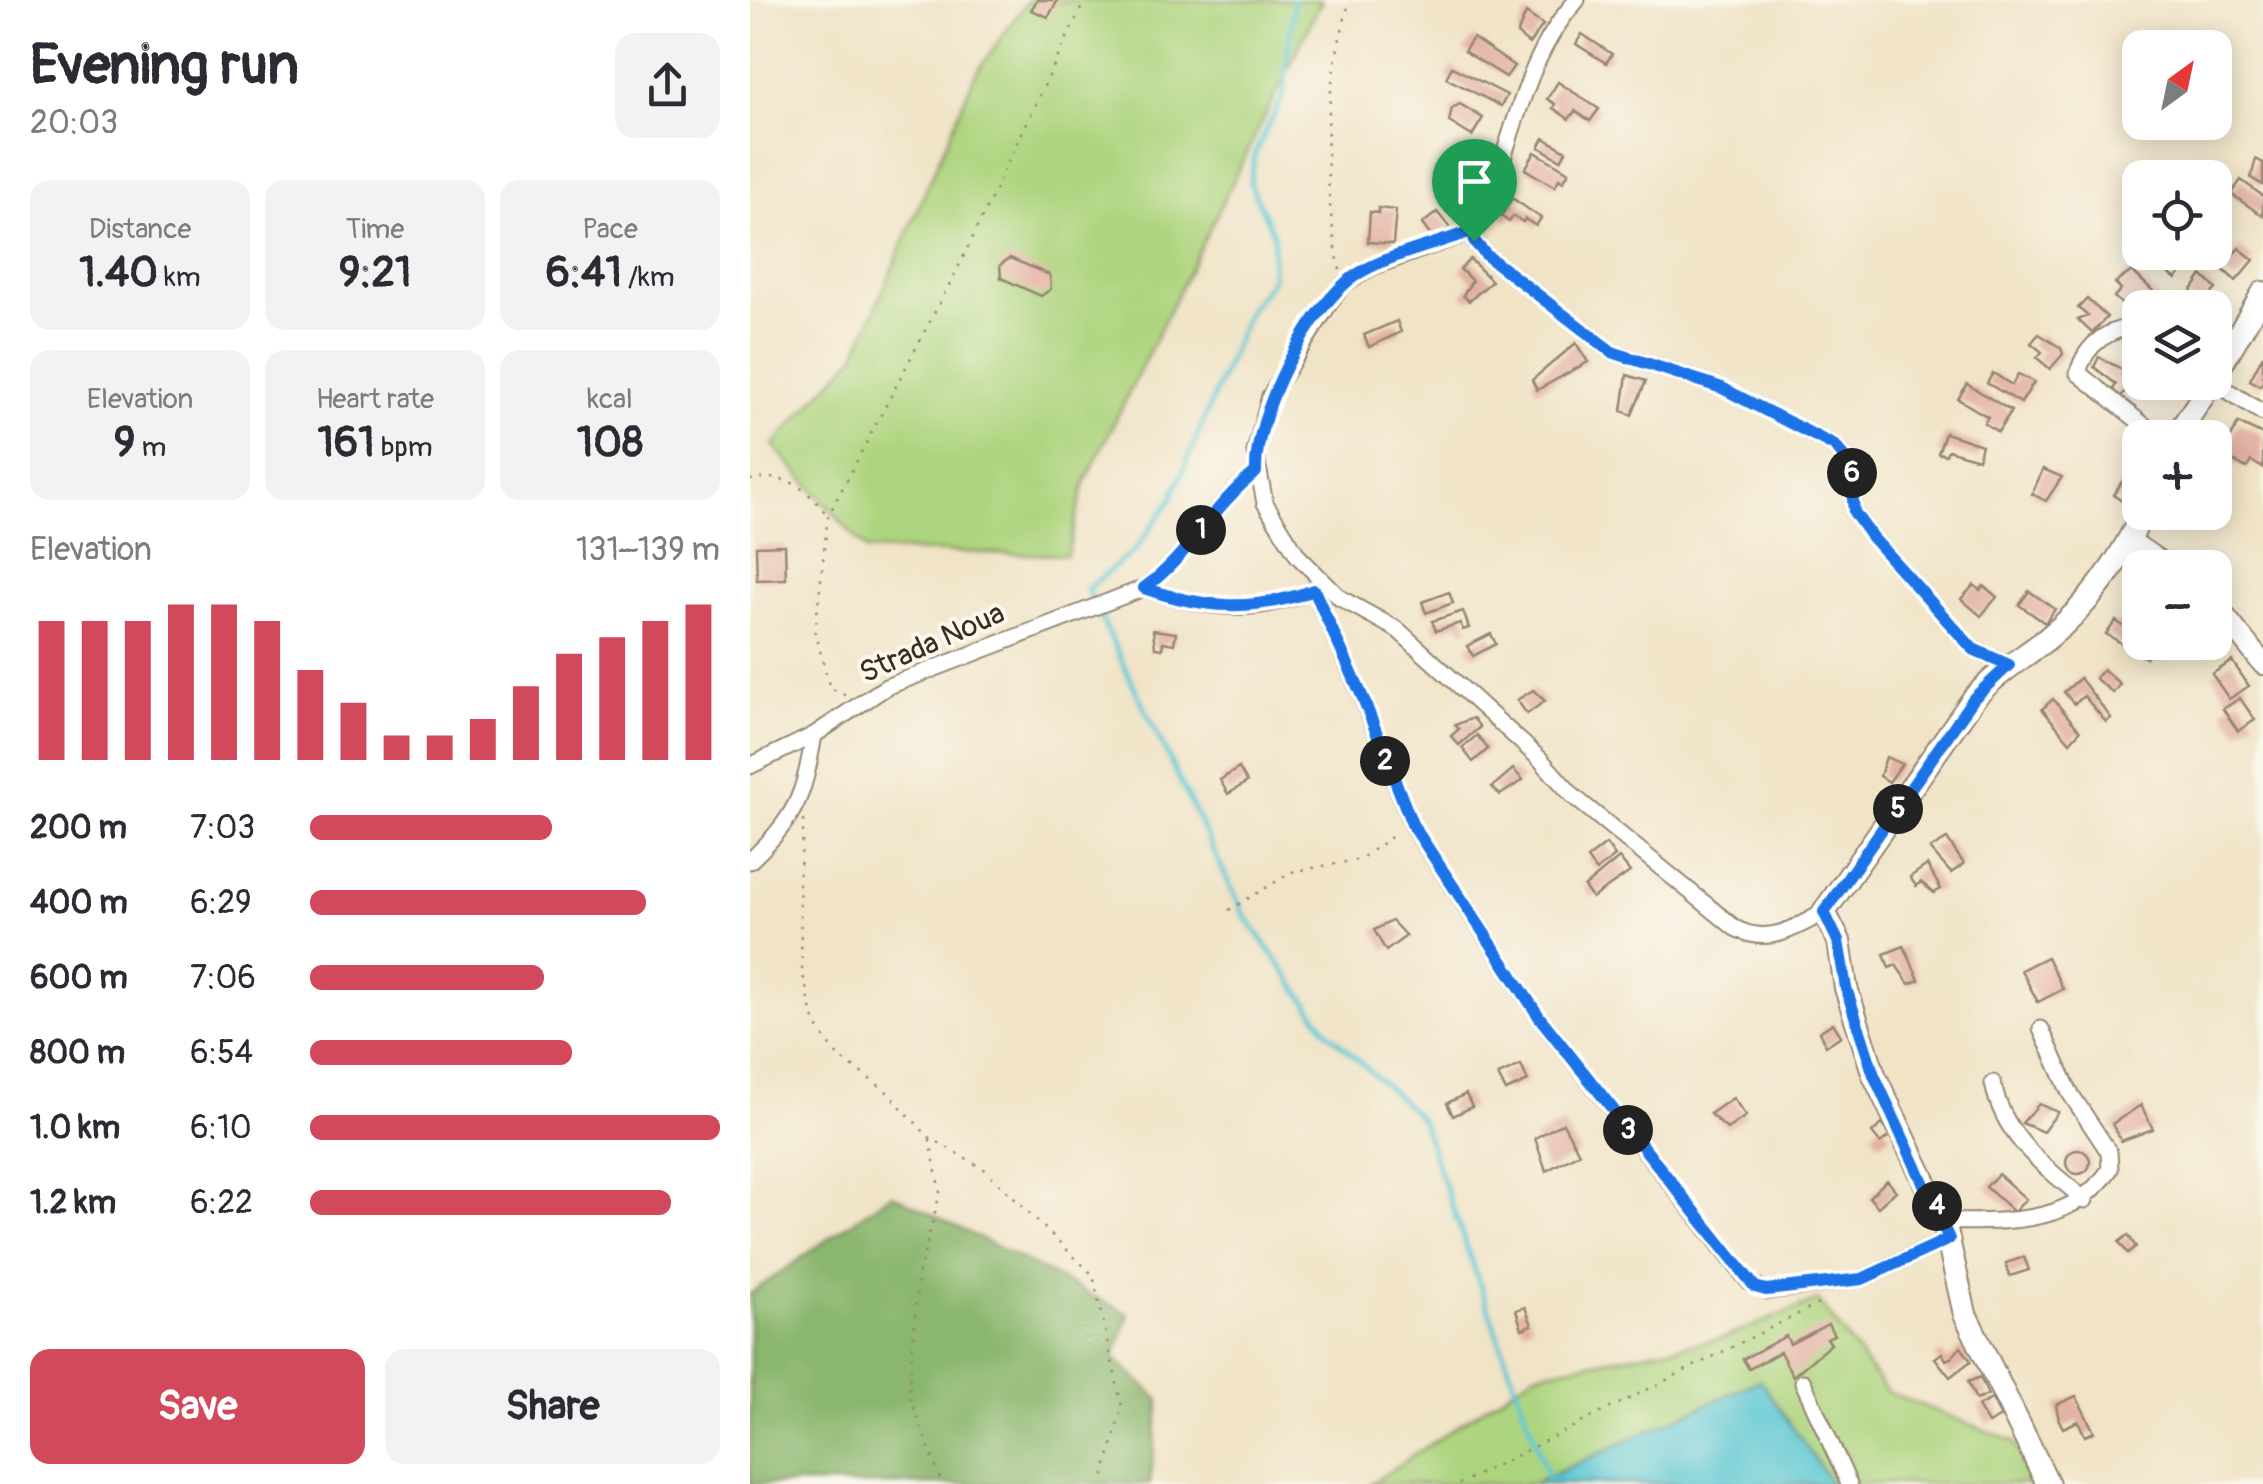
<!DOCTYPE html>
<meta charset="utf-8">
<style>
body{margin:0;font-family:Pangolin,sans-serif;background:#f2f2f3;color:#2b2b33;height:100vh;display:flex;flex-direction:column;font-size:38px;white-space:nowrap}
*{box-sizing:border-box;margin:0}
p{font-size:32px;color:#7c7c81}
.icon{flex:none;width:55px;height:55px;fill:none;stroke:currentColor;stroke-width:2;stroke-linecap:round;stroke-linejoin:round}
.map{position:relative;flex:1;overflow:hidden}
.panel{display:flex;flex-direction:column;background:#fff;width:750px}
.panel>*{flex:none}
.needle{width:65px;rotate:33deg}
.tools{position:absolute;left:1372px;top:30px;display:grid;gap:20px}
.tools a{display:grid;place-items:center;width:110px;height:110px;border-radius:20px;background:#fff;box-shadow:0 5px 25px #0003;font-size:50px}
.pin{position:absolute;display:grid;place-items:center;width:85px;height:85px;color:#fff;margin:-102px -42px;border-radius:50% 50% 50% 0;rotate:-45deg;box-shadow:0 0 10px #0007}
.pin .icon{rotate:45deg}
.km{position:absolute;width:50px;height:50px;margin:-25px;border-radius:50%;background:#222;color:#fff;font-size:28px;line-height:50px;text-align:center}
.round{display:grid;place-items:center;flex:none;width:105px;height:105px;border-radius:20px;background:#f2f2f3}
.head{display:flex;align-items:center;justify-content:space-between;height:170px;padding:0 30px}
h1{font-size:55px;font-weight:800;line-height:75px}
.stats{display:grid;grid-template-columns:repeat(3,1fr);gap:15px;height:170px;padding:10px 30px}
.stats div{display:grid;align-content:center;border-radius:20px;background:#f2f2f3;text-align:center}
.stats b{font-size:42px;font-weight:800}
.stats small{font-size:28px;font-weight:400}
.stats p{font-size:28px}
.chart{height:280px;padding:20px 30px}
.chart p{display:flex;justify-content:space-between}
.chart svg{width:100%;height:180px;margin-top:10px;stroke:#d1495b;stroke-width:6}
.cta{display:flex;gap:20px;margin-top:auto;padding:20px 30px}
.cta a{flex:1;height:115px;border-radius:20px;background:#d1495b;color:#fff;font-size:40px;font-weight:800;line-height:115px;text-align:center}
.cta a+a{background:#f2f2f3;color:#2b2b33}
ul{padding:0 30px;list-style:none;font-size:32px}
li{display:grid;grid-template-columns:160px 120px 1fr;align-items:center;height:75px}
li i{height:25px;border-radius:12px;background:#d1495b}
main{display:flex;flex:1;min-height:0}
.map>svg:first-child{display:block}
.green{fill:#add47e;stroke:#747f4e;stroke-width:2.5}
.forest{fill:#8ab66d;stroke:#627046;stroke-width:2.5}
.water{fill:#5bc7d3;stroke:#4b7878;stroke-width:2.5}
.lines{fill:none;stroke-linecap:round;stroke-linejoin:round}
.stream{stroke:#5bc7d3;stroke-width:5}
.building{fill:#e3b2a4}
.minor-casing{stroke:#968672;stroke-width:19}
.tertiary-casing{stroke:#968672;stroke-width:24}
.secondary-casing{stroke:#968672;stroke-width:26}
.path{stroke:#968672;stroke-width:2.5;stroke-dasharray:2.5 8;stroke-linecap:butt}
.minor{stroke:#fff;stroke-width:15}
.tertiary{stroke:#fff;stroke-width:20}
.secondary{stroke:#fff;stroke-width:22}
.route-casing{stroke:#fff;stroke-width:20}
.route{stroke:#1a73e8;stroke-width:12}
.labels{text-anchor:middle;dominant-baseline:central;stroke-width:8;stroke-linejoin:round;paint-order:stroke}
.street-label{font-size:30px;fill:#3b2a1e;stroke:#fbf7ec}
</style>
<main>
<section class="panel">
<div class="head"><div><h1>Evening run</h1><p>20:03</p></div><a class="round"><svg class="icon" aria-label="share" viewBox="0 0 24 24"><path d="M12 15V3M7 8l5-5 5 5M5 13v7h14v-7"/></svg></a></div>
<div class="stats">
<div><p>Distance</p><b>1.40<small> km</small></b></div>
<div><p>Time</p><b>9:21</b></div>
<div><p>Pace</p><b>6:41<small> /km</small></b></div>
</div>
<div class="stats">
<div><p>Elevation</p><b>9<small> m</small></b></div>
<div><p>Heart rate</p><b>161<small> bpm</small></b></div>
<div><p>kcal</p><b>108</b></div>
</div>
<div class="chart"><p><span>Elevation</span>131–139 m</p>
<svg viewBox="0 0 160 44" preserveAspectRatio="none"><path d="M5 44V10M15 44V10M25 44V10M35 44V6M45 44V6M55 44V10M65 44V22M75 44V30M85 44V38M95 44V38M105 44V34M115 44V26M125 44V18M135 44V14M145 44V10M155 44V6"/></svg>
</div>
<ul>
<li><b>200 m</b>7:03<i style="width:59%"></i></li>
<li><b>400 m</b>6:29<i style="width:82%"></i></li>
<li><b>600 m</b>7:06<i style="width:57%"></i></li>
<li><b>800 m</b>6:54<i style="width:64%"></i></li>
<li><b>1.0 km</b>6:10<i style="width:100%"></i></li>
<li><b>1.2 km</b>6:22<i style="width:88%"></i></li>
</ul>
<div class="cta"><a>Save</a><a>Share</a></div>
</section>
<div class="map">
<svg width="1513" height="1484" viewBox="0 0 1513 1484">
<rect width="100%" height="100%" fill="#fbf7ec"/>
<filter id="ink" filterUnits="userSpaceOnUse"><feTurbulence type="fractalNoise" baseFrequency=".01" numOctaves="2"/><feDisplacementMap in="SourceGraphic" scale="20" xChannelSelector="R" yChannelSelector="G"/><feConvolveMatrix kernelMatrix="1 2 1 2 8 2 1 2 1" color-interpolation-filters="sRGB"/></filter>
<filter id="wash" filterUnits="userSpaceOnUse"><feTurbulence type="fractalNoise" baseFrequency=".0048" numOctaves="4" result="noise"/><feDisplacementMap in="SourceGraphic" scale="40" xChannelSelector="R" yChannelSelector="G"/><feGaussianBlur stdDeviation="2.25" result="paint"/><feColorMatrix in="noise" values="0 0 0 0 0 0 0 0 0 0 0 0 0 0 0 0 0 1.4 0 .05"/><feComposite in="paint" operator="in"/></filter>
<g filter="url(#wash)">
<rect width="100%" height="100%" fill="#f0e3c6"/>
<!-- green -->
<g class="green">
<path d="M278 0H572L335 482 317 555 116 550 23 445 105 356 225 75Z"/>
<path d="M1068 1300 1137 1392 1263 1441 1287 1484H621L786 1373 974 1338Z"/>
</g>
<!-- forest -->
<path class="forest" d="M142 1194 379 1314 364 1358 410 1400 400 1484H0V1294Z"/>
<!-- water -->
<path class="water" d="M1010 1380 1082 1484H784L798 1477Z"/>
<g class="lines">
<!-- stream -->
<path class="stream" d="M544 0 533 96 505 153 500 183 524 236 522 280 499 310 422 498 385 550 337 589 494 914 578 1032 671 1119 798 1477"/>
</g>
<g id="blocks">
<!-- building -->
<g class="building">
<path d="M287 0H308L298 17 281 10Z"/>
<path d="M776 13 793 25 779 44 767 34Z"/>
<path d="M832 34 862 54 856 63 826 44Z"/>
<path d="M723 38 764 66 756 77 714 51Z"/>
<path d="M702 67 757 95 751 106 696 78Z"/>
<path d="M808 82 849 109 840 121 825 111 819 119 803 108 805 104 797 99Z"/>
<path d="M710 104 733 118 722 136 699 122 702 108Z"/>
<path d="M794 138 816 151 811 160 789 147Z"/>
<path d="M708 148 739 171 731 181 708 164 703 155Z"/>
<path d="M785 152 819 172 813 182 809 179 805 187 775 169Z"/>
<path d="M1506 159 1513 163V185L1501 178Z"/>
<path d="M1491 180 1513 196V216L1481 194Z"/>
<path d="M762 198 791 218 786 226 775 219 773 222 763 216 759 222 751 216Z"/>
<path d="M628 208 646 210 643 244 618 242 620 212 628 213Z"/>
<path d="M687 212 700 228 684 240 672 224Z"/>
<path d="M1489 248 1504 260 1486 281 1471 268Z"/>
<path d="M1411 252H1425L1438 263 1426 279 1413 269 1416 264 1408 258Z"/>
<path d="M1437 252H1453L1465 263 1457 271Z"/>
<path d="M260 258 300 275 301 289 291 296 251 278 250 265Z"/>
<path d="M720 259 742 281 719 301 713 295 722 281 710 269Z"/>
<path d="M1382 271 1421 308H1397L1389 300 1376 308 1364 297 1371 289 1365 283Z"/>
<path d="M1452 275 1466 289 1449 307 1438 296Z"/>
<path d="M1337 299 1357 317 1342 333 1328 320 1338 316 1328 308Z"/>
<path d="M647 321 651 332 619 347 614 335Z"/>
<path d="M1289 334 1311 348 1313 354 1300 369 1287 358 1292 352 1281 343Z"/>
<path d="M826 343 838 362 787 390 782 380Z"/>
<path d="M1513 355V381L1510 386 1500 380Z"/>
<path d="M1349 357 1395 382 1394 395 1376 390 1371 397 1362 392 1366 384 1344 367Z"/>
<path d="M1243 373 1262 385 1268 374 1284 382 1271 403 1237 383Z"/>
<path d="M877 375 896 381 882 415 872 411Z"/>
<path d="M1217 384 1261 411 1248 432 1234 423 1238 417 1208 399Z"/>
<path d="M1488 423 1513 435V468L1501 461 1497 468 1472 456Z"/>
<path d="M1195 433 1232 445 1228 459 1198 450 1196 455 1188 453Z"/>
<path d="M1385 463 1390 467V487L1378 505 1363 495Z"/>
<path d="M1293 469 1312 477 1296 501 1282 494Z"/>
<path d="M35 545 36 579 7 580 6 546Z"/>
<path d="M1224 585 1230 590 1234 586 1247 597 1231 616 1211 599Z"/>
<path d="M1279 591 1305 609 1295 623 1269 605Z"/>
<path d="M699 592 703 603 676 613 672 602Z"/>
<path d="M713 611 719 628 713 630 710 623 686 631 682 621Z"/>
<path d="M1366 621 1404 648 1396 658 1356 634Z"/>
<path d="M403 630 426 633 424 644 413 642 412 649 405 648Z"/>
<path d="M741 634 746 644 723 656 717 646Z"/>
<path d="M1482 661 1499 686 1479 699 1462 674Z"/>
<path d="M1353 669 1370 684 1363 693 1345 678Z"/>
<path d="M1330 678 1361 718 1356 722 1334 696 1324 704 1314 692Z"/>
<path d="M783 690 795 701 777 714 767 700Z"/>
<path d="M1490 698 1505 720 1488 731 1473 709Z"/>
<path d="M1303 699 1330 731 1320 742 1292 709Z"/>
<path d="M723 718 730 727 709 745 701 736 709 729 705 725Z"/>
<path d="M727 735 738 749 723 762 712 748Z"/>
<path d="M1136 757 1152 764 1139 782 1130 776Z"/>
<path d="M489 768 497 782 478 794 470 780Z"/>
<path d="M763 769 773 780 750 795 742 787Z"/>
<path d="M1197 839 1214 864 1201 873 1180 849Z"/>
<path d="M856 844 865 856 846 871 837 859Z"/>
<path d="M869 858 880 872 842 898 834 887Z"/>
<path d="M1177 865 1191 889 1184 893 1171 882 1166 886 1160 877Z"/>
<path d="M642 921 656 936 636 951 624 930Z"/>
<path d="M1154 946 1169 980 1159 984 1146 965 1139 968 1134 954Z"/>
<path d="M1297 957 1313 989 1288 1002 1271 970Z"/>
<path d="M1083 1023 1091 1036 1076 1046 1069 1032Z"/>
<path d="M771 1065 778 1081 756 1091 748 1075Z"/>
<path d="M716 1094 722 1107 703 1116 697 1103Z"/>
<path d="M983 1098 996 1116 977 1129 960 1114Z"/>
<path d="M1289 1104 1308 1112 1293 1132 1272 1123Z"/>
<path d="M1391 1105 1403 1129 1371 1141 1362 1124Z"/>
<path d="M813 1123 829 1153 796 1171 785 1138Z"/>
<path d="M1132 1124 1141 1135 1130 1143 1122 1133Z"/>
<circle cx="1328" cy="1162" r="12"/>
<path d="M1248 1174 1276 1199 1264 1212 1236 1187Z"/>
<path d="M1137 1180 1146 1191 1128 1207 1119 1197Z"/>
<path d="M1378 1235 1386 1247 1378 1254 1369 1242Z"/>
<path d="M1274 1257 1279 1270 1260 1276 1256 1263Z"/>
<path d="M775 1307 782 1325 772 1329 766 1310Z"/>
<path d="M1078 1324 1084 1335 1077 1338 1081 1344 1043 1376 1030 1352 999 1369 993 1359 1036 1336 1040 1344Z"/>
<path d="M1211 1347 1221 1361 1200 1377 1185 1358 1192 1353 1196 1360 1201 1358Z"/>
<path d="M1230 1377 1238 1395 1226 1400 1218 1382Z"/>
<path d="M1326 1396 1344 1432 1335 1436 1328 1421 1313 1428 1309 1420 1306 1405Z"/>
<path d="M1242 1399 1251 1417 1238 1424 1228 1406Z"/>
</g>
</g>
</g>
<g filter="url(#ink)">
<use href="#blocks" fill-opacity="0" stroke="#968672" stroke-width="2.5"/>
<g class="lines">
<defs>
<g id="minor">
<path d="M827 0C767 66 764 155 723 231L622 267 593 285 581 301 520 396 505 452 515 503 548 556 590 598 648 630 790 759 823 796 985 928C1017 946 1046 928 1074 912"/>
<path d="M723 231 724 241 736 255 862 352 972 388 1085 446 1100 464 1104 512 1121 536 1223 649 1259 665"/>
<path d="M1390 327C1360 327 1336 343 1328 373L1410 438"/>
<path d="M1464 382 1513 413"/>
<path d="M394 588C454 609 513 617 572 585"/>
<path d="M564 590 613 699 662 825 790 1018 1000 1283 1017 1291 1112 1279 1199 1239"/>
<path d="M0 766 64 735 136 687 394 588C439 556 462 505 506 472"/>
<path d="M0 861C47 815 53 799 64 735"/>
<path d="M1243 1083C1253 1137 1295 1167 1335 1200"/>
<path d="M1194 1222C1256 1221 1323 1226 1360 1169L1359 1152 1320 1093 1291 1029"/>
<path d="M1053 1382 1099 1484"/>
</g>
<g id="tertiary">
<path d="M1380 541 1419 568"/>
<path d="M1465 604 1513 664"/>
</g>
<g id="secondary">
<path d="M1465 375 1513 293"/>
<path d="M1425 438 1462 382"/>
<path d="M1298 1484 1215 1314 1194 1222 1124 1075 1096 988 1089 941 1074 912 1224 698C1246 673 1273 658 1298 638 1339 605 1371 560 1393 512"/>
</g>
</defs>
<!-- minor casing -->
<use href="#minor" class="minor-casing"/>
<!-- tertiary casing -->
<use href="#tertiary" class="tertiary-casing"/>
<!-- secondary casing -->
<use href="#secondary" class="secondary-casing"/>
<!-- path -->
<g class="path">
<path d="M590 270C571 178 573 90 600 0"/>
<path d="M0 480C37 473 55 486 77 515"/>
<path d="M95 695 80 688 65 632 78 516 209 266 335 0"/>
<path d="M54 820 49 881 52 971 65 1024 88 1056 135 1090 179 1137 234 1169 343 1275 372 1407 352 1484"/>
<path d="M479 910 542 872 610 859 647 833"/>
<path d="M180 1139 190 1193 168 1277 159 1393 192 1484"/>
<path d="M709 1484 1074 1301"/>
</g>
<!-- minor -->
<use href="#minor" class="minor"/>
<!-- tertiary -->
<use href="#tertiary" class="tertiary"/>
<!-- secondary -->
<use href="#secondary" class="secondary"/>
</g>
</g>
<g class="lines" filter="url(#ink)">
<defs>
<path id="route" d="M723 230 724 241 736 255 862 352 972 388 1085 446 1100 464 1104 512 1121 536 1223 649 1259 665 1224 698 1074 912 1088 941 1096 988 1124 1075 1199 1239 1112 1279 1016 1290 1005 1287 790 1018 662 824 613 698 564 590C504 612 454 609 394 588 439 556 462 506 506 472 504 416 559 306 606 275 639 254 686 245 723 230Z"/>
</defs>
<!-- route casing -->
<use href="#route" class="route-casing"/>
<!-- route -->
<use href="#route" class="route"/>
</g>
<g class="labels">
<!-- street labels -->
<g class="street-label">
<text transform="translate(182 643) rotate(-24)">Strada Noua</text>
</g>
</g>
</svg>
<div class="tools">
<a><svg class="needle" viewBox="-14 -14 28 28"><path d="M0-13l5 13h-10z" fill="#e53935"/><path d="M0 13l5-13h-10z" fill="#7c7c81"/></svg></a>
<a><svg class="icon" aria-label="locate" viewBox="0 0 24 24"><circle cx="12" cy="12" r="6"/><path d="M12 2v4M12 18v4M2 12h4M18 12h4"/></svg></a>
<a><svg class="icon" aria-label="layers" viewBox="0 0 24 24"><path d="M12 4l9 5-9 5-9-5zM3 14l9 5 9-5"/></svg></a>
<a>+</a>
<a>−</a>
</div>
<div class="pin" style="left:724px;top:241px;background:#1e9e55"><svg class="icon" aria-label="arrive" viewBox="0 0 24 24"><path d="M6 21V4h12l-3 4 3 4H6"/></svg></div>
<b class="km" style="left:451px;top:530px">1</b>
<b class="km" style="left:635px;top:761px">2</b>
<b class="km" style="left:878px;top:1130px">3</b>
<b class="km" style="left:1187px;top:1206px">4</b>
<b class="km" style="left:1148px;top:809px">5</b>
<b class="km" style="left:1102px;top:473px">6</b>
</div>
</main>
